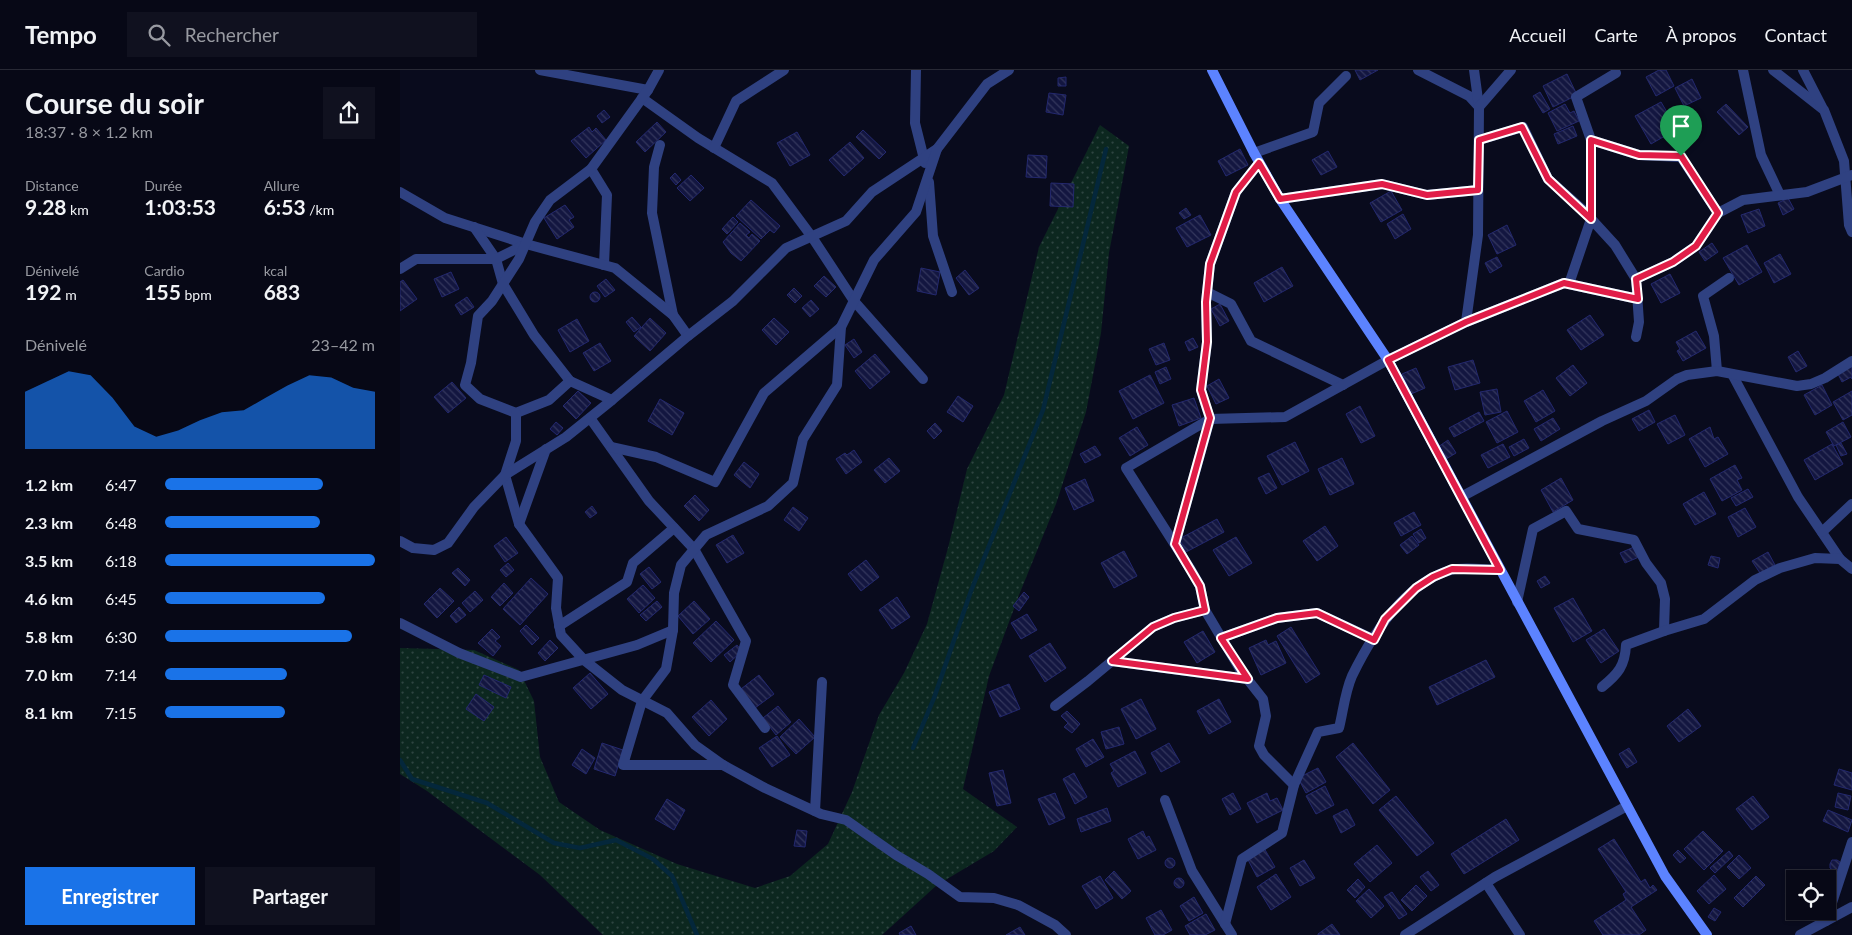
<!DOCTYPE html>
<html lang="fr">
<meta charset="utf-8">
<style>
body{margin:0;font-family:Lato,sans-serif;background:#10111f;color:#f1f3f6;height:100vh;display:flex;flex-direction:column;font-size:19px;white-space:nowrap}
*{box-sizing:border-box;margin:0}
p{font-size:16px;color:#989aa1}
.icon{flex:none;width:28px;height:28px;fill:none;stroke:currentColor;stroke-width:2;stroke-linecap:round;stroke-linejoin:round}
.map{position:relative;flex:1;overflow:hidden}
.drawer{display:flex;flex-direction:column;background:#070816;width:400px}
.drawer>*{flex:none}
.buttons{position:absolute;left:1386px;top:800px;display:grid;gap:10px}
.buttons a{display:grid;place-items:center;width:50px;height:50px;border-radius:0px;background:#070816;box-shadow:0 1px 4px #0004,0 0 0 1px #282935;font-size:25px}
.pin{position:absolute;display:grid;place-items:center;width:42px;height:42px;color:#fff;margin:-51px -21px;border-radius:50% 50% 50% 0;rotate:-45deg;box-shadow:0 0 5px #0007}
.pin .icon{rotate:45deg}
.round{display:grid;place-items:center;flex:none;width:52px;height:52px;border-radius:0px;background:#10111f}
.head{display:flex;align-items:center;justify-content:space-between;height:85px;padding:0 25px}
h1{font-size:28px;font-weight:700;line-height:38px}
.figures{display:grid;grid-template-columns:repeat(3,1fr);gap:8px;height:85px;padding:5px 25px}
.figures div{display:grid;align-content:center}
.figures b{font-size:21px;font-weight:700}
.figures small{font-size:14px;font-weight:400}
.figures p{font-size:14px}
.chart{height:140px;padding:10px 25px}
.chart p{display:flex;justify-content:space-between}
.chart svg{width:100%;height:90px;margin-top:5px;fill:#1a73e8;opacity:.7}
.cta{display:flex;gap:10px;margin-top:auto;padding:10px 25px}
.cta a{flex:1;height:58px;border-radius:0px;background:#1a73e8;color:#fff;font-size:20px;font-weight:700;line-height:58px;text-align:center}
.cta a+a{background:#10111f;color:#f1f3f6}
ul{padding:0 25px;list-style:none;font-size:16px}
li{display:grid;grid-template-columns:80px 60px 1fr;align-items:center;height:38px}
li i{height:12px;border-radius:6px;background:#1a73e8}
header{display:flex;align-items:center;gap:30px;box-sizing:border-box;height:70px;padding:0 25px;background:#070816;border-bottom:1px solid #282935}
header strong{font-size:24px}
nav{display:flex;gap:28px;margin-inline-start:auto;font-size:18px}
.search{width:350px;height:45px;background:#10111f;display:flex;align-items:center;gap:12px;box-sizing:border-box;padding:0 18px;border-radius:0px;color:#989aa1;font-size:19px}
main{display:flex;flex:1;min-height:0}
.map>svg:first-child{display:block}
.grass{fill:url(#grass-dots)}
.lines{fill:none;stroke-linecap:round;stroke-linejoin:round}
.stream{stroke:#04273b;stroke-width:4.5}
.building{fill:url(#building-back-hatch);stroke:#23286e}
.street{stroke:#2f4181;stroke-width:10}
.secondary{stroke:#5c83ff;stroke-width:10}
.route-casing{stroke:#fff;stroke-width:10}
.route{stroke:#e11d48;stroke-width:6}
</style>
<header>
<strong>Tempo</strong>
<div class="search"><svg class="icon" aria-label="search" viewBox="0 0 24 24"><circle cx="10" cy="10" r="6"/><path d="M15 15l6 6"/></svg>Rechercher</div>
<nav><a>Accueil</a><a>Carte</a><a>À propos</a><a>Contact</a></nav>
</header>
<main>
<section class="drawer">
<div class="head"><div><h1>Course du soir</h1><p>18:37 · 8 × 1.2 km</p></div><a class="round"><svg class="icon" aria-label="share" viewBox="0 0 24 24"><path d="M12 15V3M7 8l5-5 5 5M5 13v7h14v-7"/></svg></a></div>
<div class="figures">
<div><p>Distance</p><b>9.28<small> km</small></b></div>
<div><p>Durée</p><b>1:03:53</b></div>
<div><p>Allure</p><b>6:53<small> /km</small></b></div>
</div>
<div class="figures">
<div><p>Dénivelé</p><b>192<small> m</small></b></div>
<div><p>Cardio</p><b>155<small> bpm</small></b></div>
<div><p>kcal</p><b>683</b></div>
</div>
<div class="chart"><p><span>Dénivelé</span>23–42 m</p>
<svg viewBox="0 0 160 44" preserveAspectRatio="none"><path d="M0 44V16L10 11L20 6L30 8L40 19L50 33L60 38L70 35L80 30L90 26L100 25L110 19L120 13L130 8L140 9L150 14L160 16V44z"/></svg>
</div>
<ul>
<li><b>1.2 km</b>6:47<i style="width:75%"></i></li>
<li><b>2.3 km</b>6:48<i style="width:74%"></i></li>
<li><b>3.5 km</b>6:18<i style="width:100%"></i></li>
<li><b>4.6 km</b>6:45<i style="width:76%"></i></li>
<li><b>5.8 km</b>6:30<i style="width:89%"></i></li>
<li><b>7.0 km</b>7:14<i style="width:58%"></i></li>
<li><b>8.1 km</b>7:15<i style="width:57%"></i></li>
</ul>
<div class="cta"><a>Enregistrer</a><a>Partager</a></div>
</section>
<div class="map">
<svg width="1452" height="865" viewBox="0 0 1452 865">
<defs>
<pattern id="grass-dots" width="8" height="8" patternUnits="userSpaceOnUse" patternTransform="scale(1.25)"><rect width="8" height="8" fill="#0c271f"/><path d="M2 2h.1M6 6h.1" fill="none" stroke="#2e4541" stroke-width="1.8" stroke-linecap="round"/></pattern>
<pattern id="building-back-hatch" width="6" height="6" patternUnits="userSpaceOnUse" patternTransform="scale(1.25)"><rect width="6" height="6" fill="#131640"/><path d="M-1 5l2 2M0 0l6 6M5-1l2 2" fill="none" stroke="#34375d"/></pattern>
</defs>
<rect width="100%" height="100%" fill="#090b1d"/>
<!-- grass -->
<path class="grass" d="M700 55 729 76 709 183 701 263 686 342 656 434 619 525 589 606 563 719 617 757 594 781 537 815 482 865H203L140 805 27 721 0 704V578L74 580 119 600 134 631 140 687 159 732 200 760 277 794 355 818 390 806 428 774 452 722 479 645 504 603 527 554 549 474 567 399 604 325 639 177Z"/>
<g class="lines">
<!-- stream -->
<g class="stream">
<path d="M513 678 534 628 571 521 643 340 706 79"/>
<path d="M0 690 12 709 87 733 154 773 180 778 216 770 253 789 272 806 297 865"/>
</g>
</g>
<!-- building -->
<g class="building">
<path d="M955 0H978L960 10Z"/>
<path d="M1259 0H1266L1274 16 1256 26 1246 7Z"/>
<path d="M1167 4 1177 25 1153 37 1143 16Z"/>
<path d="M666 7V16H658V8Z"/>
<path d="M1292 9 1301 28 1284 36 1275 18Z"/>
<path d="M1140 22 1150 39 1143 43 1133 26Z"/>
<path d="M649 23 666 25 663 45 646 42Z"/>
<path d="M1261 32 1277 59 1251 74 1235 46Z"/>
<path d="M1165 34 1170 43 1174 41 1179 51 1157 61 1148 43Z"/>
<path d="M1326 34 1348 57 1339 65 1317 42Z"/>
<path d="M204 40 210 47 202 53 197 46Z"/>
<path d="M257 52 266 62 245 82 236 72Z"/>
<path d="M1173 56 1177 66 1158 74 1154 64Z"/>
<path d="M189 57 192 62 196 58 206 70 186 88 171 71Z"/>
<path d="M463 60 486 82 479 89 456 67Z"/>
<path d="M397 62 410 85 390 96 377 73Z"/>
<path d="M450 72 464 88 444 106 429 90Z"/>
<path d="M840 79 848 95 826 106 818 91Z"/>
<path d="M928 81 937 97 921 105 912 90Z"/>
<path d="M628 85 647 86 646 108 626 107Z"/>
<path d="M275 103 281 110 276 115 270 108Z"/>
<path d="M291 105 304 118 290 131 277 118Z"/>
<path d="M651 113 674 114 673 137 650 136Z"/>
<path d="M991 121 1002 140 981 152 970 133Z"/>
<path d="M1388 128 1394 139 1383 145 1378 133Z"/>
<path d="M351 130 380 156 374 163 370 160 361 169 336 146Z"/>
<path d="M165 135 174 147 169 150 174 157 157 169 144 148Z"/>
<path d="M786 138 791 145 784 149 779 143Z"/>
<path d="M1359 139 1365 156 1348 163 1341 145Z"/>
<path d="M1003 144 1011 159 995 169 987 154Z"/>
<path d="M800 145 811 165 787 177 776 158Z"/>
<path d="M333 147 338 152 327 164 322 159Z"/>
<path d="M340 153 350 162 346 165 349 168 352 164 360 171 341 191 331 183 323 172Z"/>
<path d="M1107 155 1116 175 1097 184 1088 165Z"/>
<path d="M1312 173 1318 182 1305 191 1299 182Z"/>
<path d="M1347 175 1362 202 1339 215 1323 188Z"/>
<path d="M1380 184 1391 204 1374 213 1364 193Z"/>
<path d="M1097 187 1102 196 1090 203 1085 193Z"/>
<path d="M882 197 893 216 864 232 854 213Z"/>
<path d="M521 198 540 202 536 225 517 221Z"/>
<path d="M565 200 579 218 569 225 556 208Z"/>
<path d="M51 202 59 219 42 227 34 209Z"/>
<path d="M1270 204 1280 223 1261 233 1251 214Z"/>
<path d="M424 206 436 217 426 227 414 216Z"/>
<path d="M206 209 215 220 205 227 197 216Z"/>
<path d="M3 210 17 229 0 241V212Z"/>
<path d="M394 218 402 226 395 233 387 225Z"/>
<circle cx="195" cy="227" r="5"/>
<path d="M67 227 74 237 61 245 55 235Z"/>
<path d="M411 230 419 239 410 247 402 238Z"/>
<path d="M820 234 829 251 820 256 811 239Z"/>
<path d="M1190 245 1204 265 1181 280 1167 260Z"/>
<path d="M232 247 241 257 234 262 226 252Z"/>
<path d="M250 248 266 263 250 281 234 266Z"/>
<path d="M374 248 389 262 376 275 362 260Z"/>
<path d="M177 249 189 271 170 282 158 260Z"/>
<path d="M1296 261 1306 278 1283 291 1277 281 1280 279 1276 272Z"/>
<path d="M793 268 798 277 789 281 785 272Z"/>
<path d="M454 269 462 282 454 288 445 275Z"/>
<path d="M200 273 211 291 194 301 183 283Z"/>
<path d="M764 273 770 290 756 295 749 279Z"/>
<path d="M1398 281 1407 296 1396 302 1388 287Z"/>
<path d="M475 284 490 302 470 319 455 301Z"/>
<path d="M1073 290 1080 313 1055 320 1048 297Z"/>
<path d="M1173 295 1187 313 1170 326 1156 308Z"/>
<path d="M1452 296V309L1451 307 1442 312 1438 304Z"/>
<path d="M766 297 771 309 760 314 755 302Z"/>
<path d="M1016 298 1025 318 1011 324 1002 304Z"/>
<path d="M750 305 764 333 733 349 719 321Z"/>
<path d="M819 309 829 328 816 334 807 316Z"/>
<path d="M52 312 66 328 48 343 34 327Z"/>
<path d="M1422 315 1432 335 1415 345 1404 325Z"/>
<path d="M1097 319 1101 342 1085 345 1080 322Z"/>
<path d="M1143 320 1155 341 1136 352 1124 331Z"/>
<path d="M178 321 191 333 176 349 163 336Z"/>
<path d="M1452 321V345L1443 350 1433 332Z"/>
<path d="M558 326 573 336 563 352 547 342Z"/>
<path d="M794 328 801 348 779 356 772 335Z"/>
<path d="M260 329 284 343 272 365 248 351Z"/>
<path d="M960 336 975 366 961 373 946 344Z"/>
<path d="M1249 340 1255 352 1239 361 1232 349Z"/>
<path d="M1107 341 1118 362 1097 373 1086 352Z"/>
<path d="M1079 342 1084 351 1054 367 1049 358Z"/>
<path d="M1275 345 1285 365 1268 374 1257 354Z"/>
<path d="M1153 348 1160 359 1141 371 1134 359Z"/>
<path d="M156 352 163 358 157 365 150 359Z"/>
<path d="M1443 352 1451 367 1434 376 1426 362Z"/>
<path d="M535 353 542 361 534 369 527 361Z"/>
<path d="M737 357 748 375 730 386 719 368Z"/>
<path d="M1310 357 1314 369 1318 367 1328 384 1305 397 1289 369Z"/>
<path d="M1124 369 1129 378 1114 386 1109 377Z"/>
<path d="M1048 370 1056 383 1046 389 1038 377Z"/>
<path d="M895 372 909 401 882 415 867 386Z"/>
<path d="M1441 373 1447 384 1441 386 1436 375Z"/>
<path d="M1103 374 1110 387 1088 398 1081 385Z"/>
<path d="M1432 374 1443 394 1415 410 1404 390Z"/>
<path d="M695 376 701 385 685 393 680 384Z"/>
<path d="M454 380 462 392 446 404 436 389 445 383 447 385Z"/>
<path d="M489 388 500 401 485 413 474 400Z"/>
<path d="M942 388 954 414 930 425 918 399Z"/>
<path d="M344 392 359 404 350 418 334 405Z"/>
<path d="M1335 395 1342 408 1337 410 1342 420 1322 431 1310 409Z"/>
<path d="M869 403 877 418 866 424 858 408Z"/>
<path d="M1161 408 1173 430 1153 442 1141 420Z"/>
<path d="M685 409 694 431 674 440 665 418Z"/>
<path d="M1348 419 1353 427 1336 436 1331 428Z"/>
<path d="M1304 422 1316 444 1295 455 1283 434Z"/>
<path d="M295 425 309 440 299 451 284 436Z"/>
<path d="M192 436 197 443 190 448 185 442Z"/>
<path d="M393 437 408 448 399 461 384 450Z"/>
<path d="M1345 438 1356 457 1338 467 1328 447Z"/>
<path d="M1014 442 1021 455 1001 466 994 453Z"/>
<path d="M817 449 824 462 786 482 779 469Z"/>
<path d="M925 456 938 476 917 491 903 471Z"/>
<path d="M1021 459 1026 468 1019 473 1013 464Z"/>
<path d="M333 465 344 483 327 493 316 475Z"/>
<path d="M1012 466 1019 475 1007 484 1000 475Z"/>
<path d="M106 467 118 483 105 492 94 476Z"/>
<path d="M836 467 852 493 829 506 813 480Z"/>
<path d="M1234 477 1239 487 1225 493 1220 483Z"/>
<path d="M724 481 737 506 714 518 701 493Z"/>
<path d="M1368 482 1375 495 1360 503 1352 491Z"/>
<path d="M1311 486 1320 488 1318 498 1308 495Z"/>
<path d="M466 490 479 507 461 521 448 504Z"/>
<path d="M108 493 114 500 106 507 100 500Z"/>
<path d="M249 497 261 512 252 519 240 504Z"/>
<path d="M58 498 70 510 65 516 52 503Z"/>
<path d="M1145 506 1150 513 1141 518 1137 511Z"/>
<path d="M131 508 148 524 120 555 103 539Z"/>
<path d="M104 513 113 523 100 536 91 527Z"/>
<path d="M243 515 255 528 239 543 227 529Z"/>
<path d="M40 518 54 531 37 548 24 534Z"/>
<path d="M75 521 83 530 70 542 62 533Z"/>
<path d="M624 522 629 527 619 541 613 536Z"/>
<path d="M497 527 510 547 492 559 479 540Z"/>
<path d="M1173 528 1192 561 1173 572 1154 538Z"/>
<path d="M257 531 262 537 246 551 240 545Z"/>
<path d="M294 531 310 549 293 564 278 546Z"/>
<path d="M59 537 66 545 56 553 50 546Z"/>
<path d="M627 544 637 560 621 569 611 553Z"/>
<path d="M316 551 334 570 311 592 293 573Z"/>
<path d="M126 555 139 568 132 575 120 561Z"/>
<path d="M891 557 920 604 906 613 877 566Z"/>
<path d="M92 559 100 567 95 571 101 576 93 586 78 573Z"/>
<path d="M1204 559 1219 581 1201 593 1186 570Z"/>
<path d="M803 561 815 582 797 593 784 572Z"/>
<path d="M150 570 158 578 145 591 138 583Z"/>
<path d="M866 570 868 575 876 571 886 593 861 605 849 578Z"/>
<path d="M650 573 666 598 645 612 629 586Z"/>
<path d="M337 575 342 581 330 592 324 585Z"/>
<path d="M1086 590 1095 607 1037 635 1029 617Z"/>
<path d="M190 603 208 624 191 639 173 618Z"/>
<path d="M84 605 111 617 106 628 79 615Z"/>
<path d="M359 605 374 624 355 638 341 619Z"/>
<path d="M609 614 620 639 600 647 589 622Z"/>
<path d="M76 624 94 637 84 651 66 639Z"/>
<path d="M741 629 756 659 736 669 721 639Z"/>
<path d="M819 629 831 652 809 664 797 641Z"/>
<path d="M311 630 327 649 309 666 292 647Z"/>
<path d="M378 636 391 652 376 665 363 648Z"/>
<path d="M1288 639 1301 656 1279 672 1267 656Z"/>
<path d="M667 641 680 654 672 663 664 657 668 653 661 646Z"/>
<path d="M399 649 415 667 396 684 380 667Z"/>
<path d="M719 657 724 674 706 679 701 662Z"/>
<path d="M377 666 390 685 372 697 359 678Z"/>
<path d="M693 669 704 687 686 697 676 679Z"/>
<path d="M202 673 223 680 215 706 194 699Z"/>
<path d="M769 673 780 692 761 702 751 683Z"/>
<path d="M953 673 990 720 973 734 936 687Z"/>
<path d="M1229 678 1237 692 1227 698 1219 684Z"/>
<path d="M182 679 195 688 186 704 172 695Z"/>
<path d="M735 681 746 703 718 717 711 703 714 701 710 694Z"/>
<path d="M918 698 926 712 906 723 898 708Z"/>
<path d="M1439 699 1452 703V720L1434 715Z"/>
<path d="M603 700 611 733 597 736 589 703Z"/>
<path d="M674 703 687 727 675 734 663 709Z"/>
<path d="M925 716 934 735 916 744 906 726Z"/>
<path d="M655 723 665 748 649 755 638 729Z"/>
<path d="M833 723 841 739 830 745 822 729Z"/>
<path d="M867 723 870 731 877 728 883 740 857 753 847 733Z"/>
<path d="M1438 723 1451 726 1448 740 1435 737Z"/>
<path d="M996 726 1034 773 1017 786 979 740Z"/>
<path d="M1353 726 1369 747 1352 760 1336 739Z"/>
<path d="M267 729 285 740 274 760 255 749Z"/>
<path d="M707 738 711 751 681 762 677 749Z"/>
<path d="M947 739 955 755 941 763 933 746Z"/>
<path d="M1428 740 1452 750 1448 762 1423 751Z"/>
<path d="M1106 749 1119 770 1064 804 1051 784Z"/>
<path d="M397 760 407 761 405 777 394 776Z"/>
<path d="M743 761 746 768 749 766 756 780 738 789 728 769Z"/>
<path d="M1303 761 1323 781 1304 800 1284 779Z"/>
<path d="M1214 769 1241 812 1245 809 1250 818 1253 815 1257 820 1231 837 1246 860 1239 865H1203L1194 851 1226 830 1223 824 1226 822 1198 779Z"/>
<path d="M977 775 992 793 970 812 954 794Z"/>
<path d="M864 778 875 797 857 807 847 788Z"/>
<path d="M1278 780 1286 788 1280 793 1273 785Z"/>
<path d="M1329 781 1333 786 1315 803 1310 798Z"/>
<path d="M1339 785 1351 798 1339 809 1327 797Z"/>
<circle cx="770" cy="793" r="5"/>
<path d="M904 790 915 808 900 816 890 798Z"/>
<path d="M1432 790H1437L1440 792 1438 800 1434 801 1430 798V794Z"/>
<path d="M714 801 731 821 722 829 705 810Z"/>
<path d="M1028 801 1039 815 1031 821 1020 807Z"/>
<path d="M876 804 891 827 871 840 857 817Z"/>
<path d="M1314 805 1326 819 1309 834 1297 821Z"/>
<path d="M700 806 713 828 696 839 682 816Z"/>
<path d="M1356 806 1365 815 1343 837 1334 828Z"/>
<circle cx="779" cy="813" r="5"/>
<path d="M958 809 965 817 955 828 947 820Z"/>
<path d="M1395 813V834L1385 824Z"/>
<path d="M1016 815 1027 826 1012 841 1001 830Z"/>
<path d="M969 819 984 836 971 848 956 831Z"/>
<path d="M992 822 1007 844 999 849 984 827Z"/>
<path d="M794 827 803 843 789 851 780 836Z"/>
<path d="M1314 838 1321 842 1315 851 1308 847Z"/>
<path d="M761 840 772 860 763 865H755L746 848Z"/>
<path d="M806 844 815 860 805 865H790L785 856Z"/>
<path d="M932 854 940 865H918V864Z"/>
<path d="M511 856 516 865H500L499 863Z"/>
<path d="M620 857 625 865H606Z"/>
</g>
<g class="lines">
<!-- street -->
<g class="street">
<path d="M140 0 248 20"/>
<path d="M516 0 515 53 525 93"/>
<path d="M1018 0 1069 26 1079 37"/>
<path d="M1074 0 1079 37"/>
<path d="M1343 0 1361 85 1380 125"/>
<path d="M1373 0 1424 40 1444 91 1449 155 1452 162"/>
<path d="M1403 0 1422 37"/>
<path d="M242 28 298 68 372 113 412 167 454 231 523 309"/>
<path d="M1079 70 1123 57 1148 109 1182 139 1215 175 1236 209 1239 252 1236 267"/>
<path d="M1191 70 1239 85 1281 87 1318 143"/>
<path d="M260 75 254 97 252 143 273 245"/>
<path d="M314 78 336 31 384 0"/>
<path d="M854 83 913 62 919 33 946 6"/>
<path d="M191 99 207 125 204 195"/>
<path d="M529 112 533 166 552 222"/>
<path d="M0 122 45 148 126 174 215 198 273 245 288 266"/>
<path d="M880 129 982 114 1027 125 1078 120"/>
<path d="M74 157 96 189 103 214 134 265 170 311"/>
<path d="M0 199 16 189H96L126 174"/>
<path d="M1236 209 1273 192 1296 176 1318 143 1343 130 1407 122 1452 105"/>
<path d="M1169 214 1191 149V70L1176 27 1216 3"/>
<path d="M807 222 831 234 851 271 943 315"/>
<path d="M1066 252 1164 213 1238 229"/>
<path d="M1317 301 1314 266 1303 226 1329 208"/>
<path d="M1332 304 1398 427 1440 489 1452 499"/>
<path d="M212 330 170 311 149 330 116 343 80 329 65 315 71 293 78 246 92 231 119 189 135 152 150 130 191 99 248 20 259 0"/>
<path d="M116 343V371L105 405 119 454 158 508 156 538 161 565 184 590 222 620 267 643 295 675 323 695 365 718 421 744 446 750 496 785 528 804 560 827 594 828 618 835 655 855 666 865"/>
<path d="M190 348 249 431 294 479 346 571 333 615 365 658"/>
<path d="M211 377 256 387 315 412 364 323 441 257"/>
<path d="M1061 427 1202 351 1246 331 1277 309 1287 305 1317 301 1397 316 1411 314 1425 308 1452 291"/>
<path d="M119 454 146 379"/>
<path d="M1422 462 1452 434"/>
<path d="M0 471 13 478 34 480 48 473 74 437 105 405 166 367 212 330 288 266 333 231 386 178 446 151 472 122 537 79 587 14 609 0"/>
<path d="M775 474 810 349 801 320 807 272 806 232 810 194 836 122 859 93"/>
<path d="M1117 532 1133 459 1166 441 1178 459 1234 470 1246 493 1261 513 1265 529 1264 561"/>
<path d="M0 553 59 583 121 607 237 575 273 560"/>
<path d="M159 556 227 512 233 493 274 458"/>
<path d="M821 568 877 548 917 543 973 569"/>
<path d="M712 591 847 609"/>
<path d="M1202 617C1218 604 1225 596 1226 575L1264 561 1304 549 1355 510 1380 498 1415 488 1440 489"/>
<path d="M655 636 688 611 753 557 774 548 805 540"/>
<path d="M323 695H223L242 631 266 599 273 560 274 523 281 495 306 465 368 436 393 413 403 369 437 315 441 257 474 190 516 142 537 79"/>
<path d="M894 715 864 685 859 676 866 646 863 629 841 601 805 540 800 516 791 500 726 398 810 349 885 347 988 290 1066 252 1078 165 1079 37 1111 0"/>
<path d="M765 730 792 801 832 865"/>
<path d="M415 741 422 612"/>
<path d="M1086 813 1120 865"/>
<path d="M1426 851 1452 772"/>
<path d="M825 854 842 789 882 763 894 715 918 662 939 658C943 642 945 622 952 606 972 565 1005 513 1051 500 1063 496 1087 500 1100 500"/>
<path d="M1005 865 1095 807 1227 736"/>
<path d="M1400 865 1452 837"/>
</g>
<!-- secondary -->
<path class="secondary" d="M812 0 854 83 880 129 988 290 1265 806 1307 865"/>
</g>
<g class="lines">
<defs>
<path id="route" d="M1122 57 1148 109 1191 149V70L1239 85 1281 86 1318 143 1296 176 1273 192 1236 209 1238 229 1164 213 1066 252 988 290 1100 500 1052 499 1033 507 1016 518 985 549 974 570 917 543 877 548 821 568 848 609 712 591 753 557 774 548 805 540 800 516 775 474 810 348 801 320 807 272 806 232 810 194 836 122 859 93 880 129 982 114 1027 125 1078 120 1079 70Z"/>
</defs>
<!-- route casing -->
<use href="#route" class="route-casing"/>
<!-- route -->
<use href="#route" class="route"/>
</g>
</svg>
<div class="buttons">
<a><svg class="icon" aria-label="locate" viewBox="0 0 24 24"><circle cx="12" cy="12" r="6"/><path d="M12 2v4M12 18v4M2 12h4M18 12h4"/></svg></a>
</div>
<div class="pin" style="left:1281px;top:86px;background:#1e9e55"><svg class="icon" aria-label="arrive" viewBox="0 0 24 24"><path d="M6 21V4h12l-3 4 3 4H6"/></svg></div>
</div>
</main>
